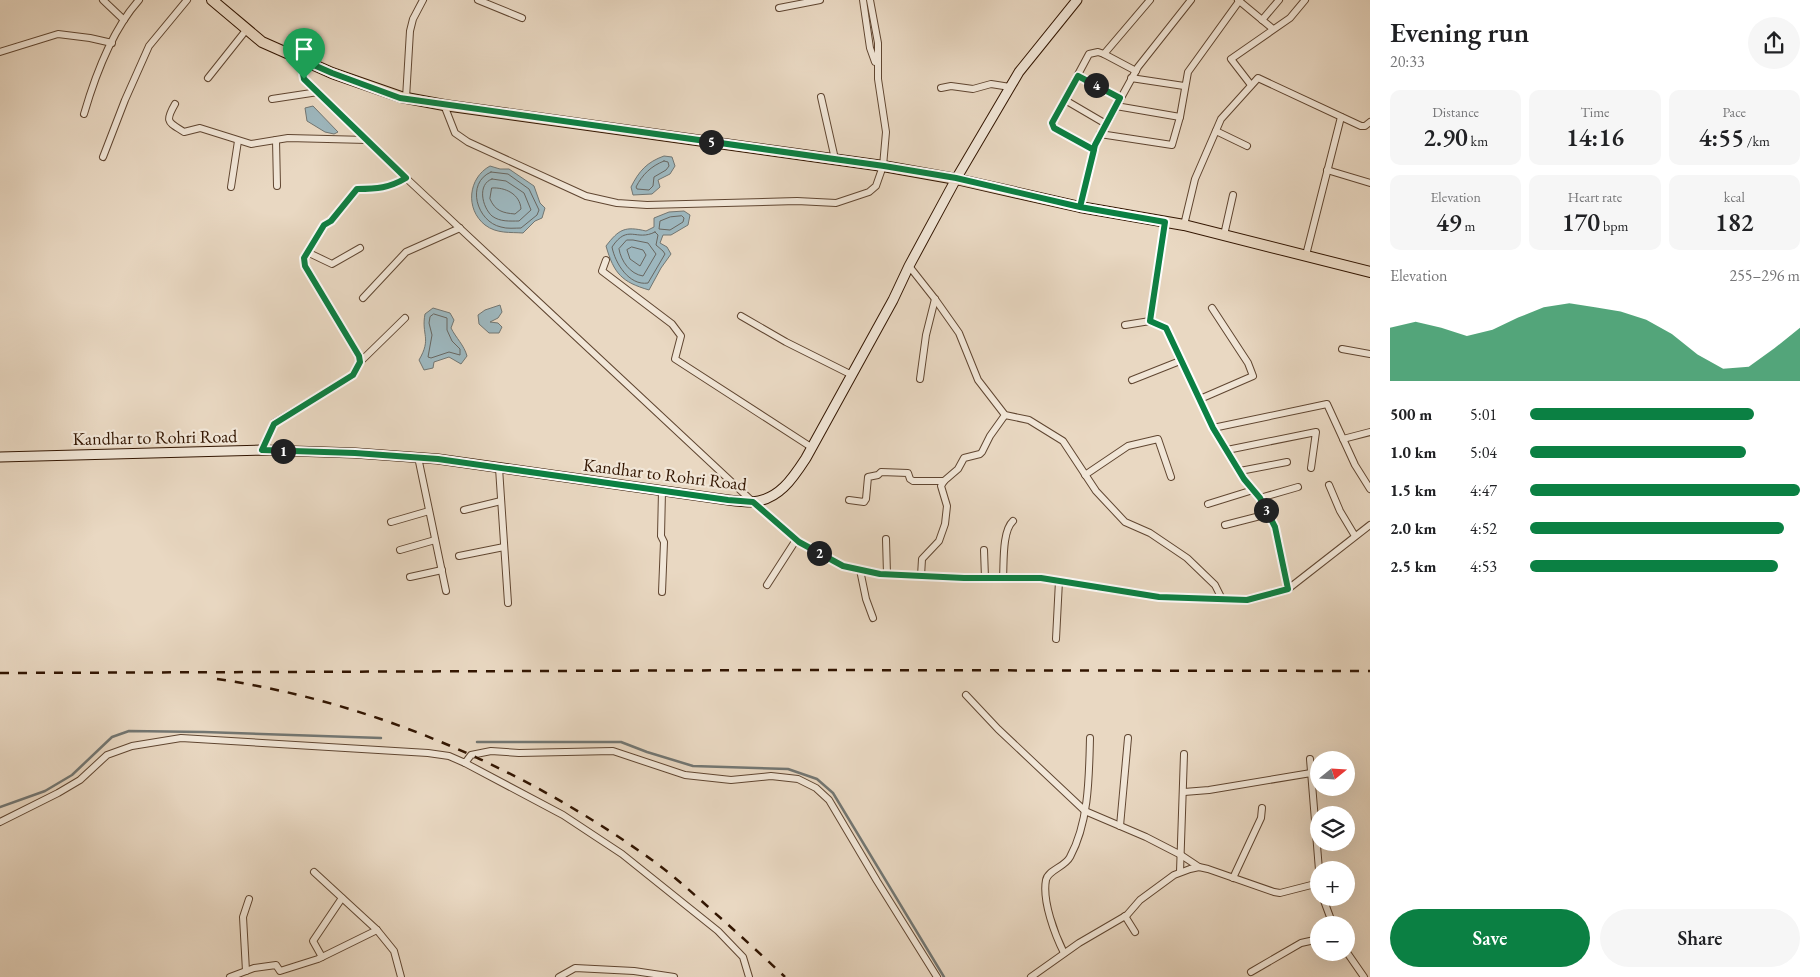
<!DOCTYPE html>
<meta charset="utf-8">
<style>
body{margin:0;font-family:"EB Garamond",serif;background:#f6f6f6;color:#202124;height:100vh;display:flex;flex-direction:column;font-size:19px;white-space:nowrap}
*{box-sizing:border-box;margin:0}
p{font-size:16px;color:#757577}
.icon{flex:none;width:28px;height:28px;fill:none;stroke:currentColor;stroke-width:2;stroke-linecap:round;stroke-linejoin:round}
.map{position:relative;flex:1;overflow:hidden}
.details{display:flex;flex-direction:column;background:#fff;width:450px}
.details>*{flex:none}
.needle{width:32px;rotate:72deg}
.tools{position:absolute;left:1310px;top:751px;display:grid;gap:10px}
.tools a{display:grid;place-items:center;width:45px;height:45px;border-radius:50%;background:#fff;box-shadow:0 5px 20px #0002;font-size:25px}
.pin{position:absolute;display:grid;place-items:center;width:42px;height:42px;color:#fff;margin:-51px -21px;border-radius:50% 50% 50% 0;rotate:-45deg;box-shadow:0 0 5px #0007}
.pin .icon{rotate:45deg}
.km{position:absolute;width:25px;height:25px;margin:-12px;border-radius:50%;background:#222;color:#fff;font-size:14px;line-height:25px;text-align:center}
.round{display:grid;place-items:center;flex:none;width:52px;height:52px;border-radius:26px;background:#f6f6f6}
.headline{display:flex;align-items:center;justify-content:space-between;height:85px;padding:0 20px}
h1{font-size:28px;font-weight:600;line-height:38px}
.figures{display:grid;grid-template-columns:repeat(3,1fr);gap:8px;height:85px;padding:5px 20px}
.figures div{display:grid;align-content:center;border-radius:10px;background:#f6f6f6;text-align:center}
.figures b{font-size:25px;font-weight:600}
.figures small{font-size:14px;font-weight:400}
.figures p{font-size:14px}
.chart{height:140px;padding:10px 20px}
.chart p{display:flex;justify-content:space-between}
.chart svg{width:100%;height:90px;margin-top:5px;fill:#0b8043;opacity:.7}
.button{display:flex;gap:10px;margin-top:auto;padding:10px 20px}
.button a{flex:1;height:58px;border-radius:30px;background:#0b8043;color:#fff;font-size:20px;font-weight:600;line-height:58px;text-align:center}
.button a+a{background:#f6f6f6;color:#202124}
ul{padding:0 20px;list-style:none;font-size:16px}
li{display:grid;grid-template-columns:80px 60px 1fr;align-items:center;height:38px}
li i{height:12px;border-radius:6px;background:#0b8043}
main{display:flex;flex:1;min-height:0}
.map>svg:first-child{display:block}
.water{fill:#9db7be;stroke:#727672}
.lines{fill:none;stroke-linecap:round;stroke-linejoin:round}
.shore{stroke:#686660;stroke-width:1}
.stream{stroke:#727672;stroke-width:2.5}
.street-casing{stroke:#604631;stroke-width:8}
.secondary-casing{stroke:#321501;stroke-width:11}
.primary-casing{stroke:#321501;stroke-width:12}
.street{stroke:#f1e6d7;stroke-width:6}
.secondary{stroke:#f1e6d7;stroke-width:9}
.primary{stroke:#e9d8c2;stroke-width:10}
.rail{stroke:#321501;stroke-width:2.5;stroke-dasharray:9 9;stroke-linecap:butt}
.route-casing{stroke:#fff;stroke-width:10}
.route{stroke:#0b8043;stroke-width:6}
.labels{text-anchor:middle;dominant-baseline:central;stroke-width:4.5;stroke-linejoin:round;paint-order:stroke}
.street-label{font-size:18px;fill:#321501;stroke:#f1e6d7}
</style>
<main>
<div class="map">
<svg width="1370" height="977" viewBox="0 0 1370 977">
<rect width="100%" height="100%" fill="#e9d8c2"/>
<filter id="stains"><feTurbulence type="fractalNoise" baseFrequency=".004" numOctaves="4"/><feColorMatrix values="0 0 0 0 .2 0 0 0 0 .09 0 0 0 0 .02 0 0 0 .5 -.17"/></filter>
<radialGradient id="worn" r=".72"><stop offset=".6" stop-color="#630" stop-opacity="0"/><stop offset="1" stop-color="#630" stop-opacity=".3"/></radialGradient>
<!-- water -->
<g class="water">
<path d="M313 106 338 132 334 134 325 132 307 121 305 108Z"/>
<path d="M664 156 672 157 675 166 670 174 658 180 660 187 652 194 633 195 631 187C639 171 647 162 664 156Z"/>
<path d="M490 166 500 169H509L534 186 540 203 545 208 542 218 535 221 523 233C510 232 497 234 485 225 465 209 468 178 490 166Z"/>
<path d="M684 211 690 215 688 225 671 235H663L660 243 667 247 671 254 661 268 649 290C622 282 614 274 606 246 619 229 625 226 646 231L654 227V218L669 212Z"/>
<path d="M500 305 502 312 498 318 490 322 498 323 502 327 499 333H489L479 324 478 315 485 310Z"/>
<path d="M433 308 450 313 454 320 451 328C456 338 464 345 467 356L461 364 449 357 434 362 433 368 424 370 419 360C432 338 421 335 425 314Z"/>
</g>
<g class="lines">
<!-- shore -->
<g class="shore">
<path d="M664 161 668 162 669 166 666 170 654 177 653 186 649 190 637 189 636 187C642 175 651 166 664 161Z"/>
<path d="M491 172 508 174 529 189 539 210 537 215 521 228C515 228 507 229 501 227 477 222 465 183 491 172Z"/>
<path d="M492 179 506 181 524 193 531 210 519 221C510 221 500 222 492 216 482 207 477 184 492 179Z"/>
<path d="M492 188C505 187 520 194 521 209L515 214C503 213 495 211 490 199Z"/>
<path d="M682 216 684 218 683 222 670 230 659 229 660 221 670 217Z"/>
<path d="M655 232 658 235 656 245 663 251 665 254 648 283C629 286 615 263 612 247 628 223 636 242 655 232Z"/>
<path d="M627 240H633L648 243 656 254 643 276C630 274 621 261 619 249Z"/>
<path d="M632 247 643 250 646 255 640 266 630 259 627 250Z"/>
<path d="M434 314 447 318V330L452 341 460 349V355L449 352 431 358 428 357 432 335 429 323 430 317Z"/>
</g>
<!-- stream -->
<g class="stream">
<path d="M477 742H621L647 752 693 766 788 769 817 779 833 793 944 977"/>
<path d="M0 807 45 791 72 775 112 737 129 731 204 732 381 738"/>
</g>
<defs>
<g id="street">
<path d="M103 0 124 20"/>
<path d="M478 0 522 18"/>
<path d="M863 0 870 48 875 62"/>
<path d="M1238 0 1273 29"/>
<path d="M779 8 820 0"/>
<path d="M1262 20 1279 0"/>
<path d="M0 52 58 34 90 38 112 43"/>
<path d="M1104 54 1150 0"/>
<path d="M300 59 304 79 406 178 753 502 799 542 843 566 880 574 964 578H1041L1159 597 1247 600 1288 589 1370 525"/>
<path d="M1078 76 1120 98"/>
<path d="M208 78 247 29"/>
<path d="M1131 78 1184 86"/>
<path d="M1251 85 1231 59 1290 18 1305 0"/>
<path d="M941 88 951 86 973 89 991 84 1010 87"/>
<path d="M821 97 835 159"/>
<path d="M406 98 410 31 413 19 423 0"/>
<path d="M272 99 318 92"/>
<path d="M1065 100 1106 124"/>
<path d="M175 104C164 123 169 122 184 132L200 128 251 144 288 138 367 140"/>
<path d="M444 105 455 133 468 142 586 196 617 203 647 205 797 201 836 203 869 192 876 186 883 166 886 132 878 79V43L870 0"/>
<path d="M1116 106 1180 117"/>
<path d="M84 114C95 76 112 30 139 0"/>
<path d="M1216 131 1247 146"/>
<path d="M1100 134 1172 145 1180 117 1188 72 1240 0"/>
<path d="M276 140 277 186"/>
<path d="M1094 150 1054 128 1052 123 1089 54 1098 52 1104 54 1136 71"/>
<path d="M103 157 125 100 149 46 187 0"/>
<path d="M1327 170 1370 183"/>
<path d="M231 187 238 141"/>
<path d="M1080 207 1095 145 1138 67 1191 0"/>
<path d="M1184 225 1195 179 1221 119 1258 78 1361 126H1365L1370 122"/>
<path d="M1224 235 1233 195"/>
<path d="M309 253 332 264 360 248"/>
<path d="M1306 255 1341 117"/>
<path d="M606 260 602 271 672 324 681 336 675 359 811 447"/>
<path d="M909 266 935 299 959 333 978 380 1005 415 1029 420 1063 441 1096 491 1125 522 1150 533 1187 558 1215 585 1222 599"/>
<path d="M363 298 406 252 460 228"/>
<path d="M741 316 786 342 852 375"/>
<path d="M1150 321 1165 222"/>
<path d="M1125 325 1150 321 1166 328 1213 428 1244 479 1260 498 1275 527 1288 589"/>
<path d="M1342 349 1370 354"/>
<path d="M360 362 405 318"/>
<path d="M920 379 926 335 935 299"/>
<path d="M1132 380 1180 361"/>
<path d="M1200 399 1253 376 1248 363 1212 308"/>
<path d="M1213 428 1327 404 1355 465 1370 489"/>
<path d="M1343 439 1370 432"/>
<path d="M262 450 274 423 353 375 360 362 359 357 305 266 304 258 324 225 331 221 357 189C377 189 389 188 406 178"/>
<path d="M1227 450 1316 432 1311 468"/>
<path d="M418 457 446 591"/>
<path d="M499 468 508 603"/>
<path d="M1240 471 1287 462"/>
<path d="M1085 475 1128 446 1158 439 1171 477"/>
<path d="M1329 485 1340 511 1355 536"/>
<path d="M1260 498 1298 487"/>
<path d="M849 500 864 502 866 499 868 477 878 475 881 472 908 473 910 479 913 481H944"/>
<path d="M1208 504 1253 490"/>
<path d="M464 510 501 501"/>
<path d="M391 522 429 511"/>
<path d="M1225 525 1268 514"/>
<path d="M886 539 887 574"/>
<path d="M400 550 435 540"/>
<path d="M984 550 985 578"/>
<path d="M459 556 504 547"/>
<path d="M860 570 866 599 873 618"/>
<path d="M921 576 922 559 939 541 945 524 947 506 941 486 944 481 958 469 964 458 980 454 982 452 990 436 1005 415"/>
<path d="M410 577 442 570"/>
<path d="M1003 578C1004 563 1002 531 1013 521"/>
<path d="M767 585 796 540"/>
<path d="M662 592 664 542 661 536 662 491"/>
<path d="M1056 639 1059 581"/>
<path d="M966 695 998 729 1085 811 1146 837 1181 855 1199 867"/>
<path d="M1310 759 1319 870"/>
<path d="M465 763 563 815 622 854 718 931 743 957 749 977"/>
<path d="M1184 792 1209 790 1311 773"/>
<path d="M0 822 58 793 80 780 107 755 132 746 181 738 428 753 449 756 465 763 471 755 491 751 519 753 613 751 685 775 731 780 771 776 798 779 816 788 829 800 877 881 937 977"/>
<path d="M1120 826 1128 738"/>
<path d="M314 872 377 930 394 951 401 977"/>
<path d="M1180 872 1184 754"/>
<path d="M1233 878 1261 818 1262 808"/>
<path d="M1323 898 1333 925"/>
<path d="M1125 916 1135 932"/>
<path d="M1346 951 1364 977"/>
<path d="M1064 953C1055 935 1042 901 1046 880 1048 870 1065 867 1070 857 1089 822 1089 777 1090 738"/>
<path d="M322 957 313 941 342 898"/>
<path d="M246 971 243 917 249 899"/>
<path d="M1251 972 1301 943 1319 939"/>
<path d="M230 977 254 968 276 965 280 971 318 959 377 930"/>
<path d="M559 977 575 968 634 971 674 977"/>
<path d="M1031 977 1079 943 1127 915 1140 900 1174 875 1190 869 1199 867 1208 869 1274 892 1280 893 1319 883"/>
</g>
<path id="secondary" d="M0 457 262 450 355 453 438 459 728 500C736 501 744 502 752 502 779 500 793 478 806 458L893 300 909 266 956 179 1019 72 1077 0"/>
<path id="primary" d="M212 0 262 42 332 73 401 97 444 105 883 166 956 179 1080 207 1184 225 1370 272"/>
</defs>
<!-- street casing -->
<use href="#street" class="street-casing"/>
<!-- secondary casing -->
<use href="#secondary" class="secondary-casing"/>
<!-- primary casing -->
<use href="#primary" class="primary-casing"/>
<!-- street -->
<use href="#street" class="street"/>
<!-- secondary -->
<use href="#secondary" class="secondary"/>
<!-- primary -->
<use href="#primary" class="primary"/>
<!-- rail -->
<g class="rail">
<path d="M0 673 804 670 1370 671"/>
<path d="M217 679C373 702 524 768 652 860 677 878 700 900 724 921 744 939 765 958 785 977"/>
</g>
</g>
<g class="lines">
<defs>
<path id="route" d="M304 79 406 178C389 188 377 189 357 189L331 221 324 225 304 258 305 266 359 356 360 362 353 375 274 424 262 450 355 453 438 459 728 500 753 502 799 542 843 566 880 574 964 578H1041L1159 597 1247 600 1288 589 1275 527 1260 498 1244 479 1213 428 1166 328 1150 321 1165 222 1080 207 1095 145 1120 98 1078 76 1052 123 1054 128 1094 150 1080 207 956 178 884 166 400 98 332 73 300 59 304 79"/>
</defs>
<!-- route casing -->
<use href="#route" class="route-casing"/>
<!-- route -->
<use href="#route" class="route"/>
</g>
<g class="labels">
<!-- street labels -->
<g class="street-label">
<text transform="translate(155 437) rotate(-1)">Kandhar to Rohri Road</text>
<text transform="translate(665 474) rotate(7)">Kandhar to Rohri Road</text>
</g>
</g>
<rect width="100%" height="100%" filter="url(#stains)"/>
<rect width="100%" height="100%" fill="url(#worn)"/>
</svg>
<div class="tools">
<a><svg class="needle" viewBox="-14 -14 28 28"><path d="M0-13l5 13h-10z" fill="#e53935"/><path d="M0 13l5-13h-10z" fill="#757577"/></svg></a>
<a><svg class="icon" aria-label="layers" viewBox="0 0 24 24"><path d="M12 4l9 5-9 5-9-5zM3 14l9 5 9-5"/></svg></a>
<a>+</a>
<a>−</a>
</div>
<div class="pin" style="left:304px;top:79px;background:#1e9e55"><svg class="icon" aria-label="arrive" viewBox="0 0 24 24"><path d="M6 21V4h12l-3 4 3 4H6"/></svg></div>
<b class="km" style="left:283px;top:451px">1</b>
<b class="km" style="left:819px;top:553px">2</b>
<b class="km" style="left:1266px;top:510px">3</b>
<b class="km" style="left:1096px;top:85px">4</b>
<b class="km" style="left:711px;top:142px">5</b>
</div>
<section class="details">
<div class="headline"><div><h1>Evening run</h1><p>20:33</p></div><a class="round"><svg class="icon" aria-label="share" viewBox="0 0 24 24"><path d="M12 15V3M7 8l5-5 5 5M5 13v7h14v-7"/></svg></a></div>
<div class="figures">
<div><p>Distance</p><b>2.90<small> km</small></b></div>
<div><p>Time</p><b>14:16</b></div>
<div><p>Pace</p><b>4:55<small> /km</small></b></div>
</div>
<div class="figures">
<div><p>Elevation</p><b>49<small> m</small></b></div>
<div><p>Heart rate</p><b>170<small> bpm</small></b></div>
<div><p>kcal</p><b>182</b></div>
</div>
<div class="chart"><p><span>Elevation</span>255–296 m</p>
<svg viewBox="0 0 160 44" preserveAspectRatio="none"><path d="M0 44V18L10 15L20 18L30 22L40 19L50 13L60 8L70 6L80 8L90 10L100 14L110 21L120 31L130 38L140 37L150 28L160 18V44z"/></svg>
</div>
<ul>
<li><b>500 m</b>5:01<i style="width:83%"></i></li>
<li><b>1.0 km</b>5:04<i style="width:80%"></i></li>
<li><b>1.5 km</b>4:47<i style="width:100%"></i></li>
<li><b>2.0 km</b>4:52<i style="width:94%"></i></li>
<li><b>2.5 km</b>4:53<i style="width:92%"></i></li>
</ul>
<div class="button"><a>Save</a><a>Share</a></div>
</section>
</main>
